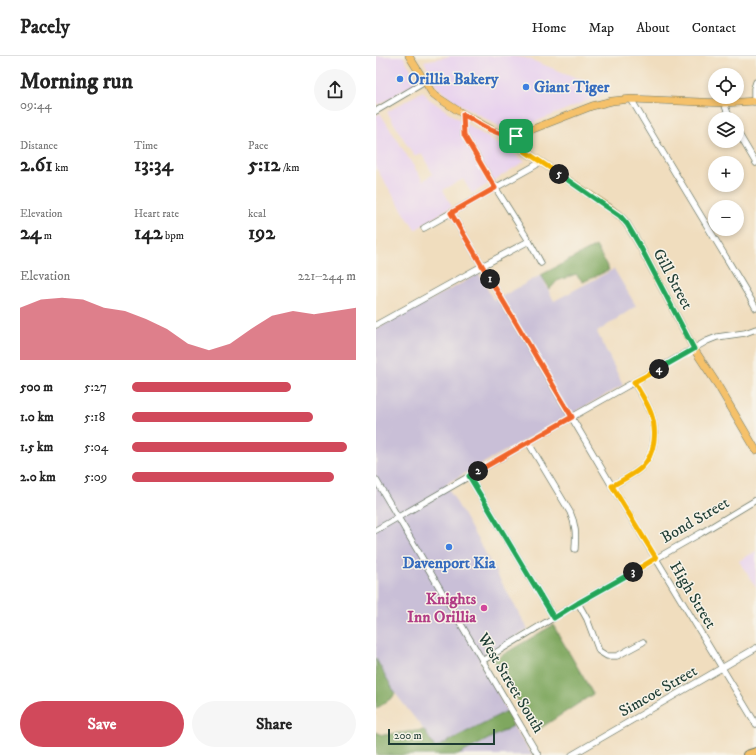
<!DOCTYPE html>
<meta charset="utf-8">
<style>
body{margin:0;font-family:"IM FELL DW Pica",serif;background:#f6f6f6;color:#222;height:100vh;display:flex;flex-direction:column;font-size:15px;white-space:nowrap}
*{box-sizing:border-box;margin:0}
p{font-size:13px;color:#767676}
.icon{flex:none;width:22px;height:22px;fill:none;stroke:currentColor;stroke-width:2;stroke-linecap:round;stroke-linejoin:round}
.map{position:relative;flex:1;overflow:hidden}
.details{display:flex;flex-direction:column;background:#fff;width:376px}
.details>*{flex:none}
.controls{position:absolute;left:332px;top:12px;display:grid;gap:8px}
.controls a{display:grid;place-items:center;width:36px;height:36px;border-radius:50%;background:#fff;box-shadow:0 2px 6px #0003;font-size:20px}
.scale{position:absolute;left:12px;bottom:10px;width:107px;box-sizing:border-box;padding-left:4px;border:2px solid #1f3d34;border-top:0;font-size:11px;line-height:14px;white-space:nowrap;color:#1f3d34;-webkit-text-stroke:3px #f7f3e8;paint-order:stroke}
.pin{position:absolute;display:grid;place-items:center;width:34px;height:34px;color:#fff;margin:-17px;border-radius:8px;box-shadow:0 2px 6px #0006}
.km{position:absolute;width:20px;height:20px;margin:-10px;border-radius:50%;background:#222;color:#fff;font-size:11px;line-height:20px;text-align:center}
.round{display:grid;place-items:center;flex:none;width:42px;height:42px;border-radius:21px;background:#f6f6f6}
.overview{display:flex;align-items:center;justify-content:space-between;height:68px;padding:0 20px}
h1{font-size:22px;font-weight:700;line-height:30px}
.stats{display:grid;grid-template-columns:repeat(3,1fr);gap:6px;height:68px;padding:4px 20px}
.stats div{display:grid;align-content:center}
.stats b{font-size:20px;font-weight:700}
.stats small{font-size:11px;font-weight:400}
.stats p{font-size:11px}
.chart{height:112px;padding:8px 20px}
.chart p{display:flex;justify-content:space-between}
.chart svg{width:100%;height:72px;margin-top:4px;fill:#d1495b;opacity:.7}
.primary-button{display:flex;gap:8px;margin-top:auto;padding:8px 20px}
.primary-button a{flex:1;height:46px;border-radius:24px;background:#d1495b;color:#fff;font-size:16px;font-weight:700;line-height:46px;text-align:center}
.primary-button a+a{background:#f6f6f6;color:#222}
ul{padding:0 20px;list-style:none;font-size:13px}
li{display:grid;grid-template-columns:64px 48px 1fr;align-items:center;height:30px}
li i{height:10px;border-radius:5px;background:#d1495b}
header{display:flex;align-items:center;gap:24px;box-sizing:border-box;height:56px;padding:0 20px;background:#fff;border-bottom:1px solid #e0e0e0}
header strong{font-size:19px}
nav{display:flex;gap:22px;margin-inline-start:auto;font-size:14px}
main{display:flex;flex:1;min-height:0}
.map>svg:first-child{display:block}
.built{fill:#e8d2ee}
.industrial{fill:#c9bfd7}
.forest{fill:#7fa75e;stroke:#4f7249}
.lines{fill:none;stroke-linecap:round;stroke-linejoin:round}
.minor-casing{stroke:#687564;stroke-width:7}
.major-casing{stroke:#687564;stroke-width:8}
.highway-casing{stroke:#687564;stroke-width:10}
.minor{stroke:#fff;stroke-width:5.5}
.major{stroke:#f5c16b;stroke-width:7}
.highway{stroke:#f5c16b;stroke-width:8}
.split-1-casing{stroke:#fff;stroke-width:8}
.split-2-casing{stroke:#fff;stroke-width:8}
.split-3-casing{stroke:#fff;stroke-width:8}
.split-4-casing{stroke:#fff;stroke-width:8}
.split-5-casing{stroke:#fff;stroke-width:8}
.split-6-casing{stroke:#fff;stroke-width:8}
.split-1{stroke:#f0652b;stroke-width:5}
.split-2{stroke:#f0652b;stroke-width:5}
.split-3{stroke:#22a559;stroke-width:5}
.split-4{stroke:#f5b400;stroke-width:5}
.split-5{stroke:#22a559;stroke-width:5}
.split-6{stroke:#f5b400;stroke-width:5}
.shop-dot{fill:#3f7fe0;stroke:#f7f3e8;stroke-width:1.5}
.hotel-dot{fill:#d1479c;stroke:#f7f3e8;stroke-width:1.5}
.labels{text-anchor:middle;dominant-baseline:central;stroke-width:3;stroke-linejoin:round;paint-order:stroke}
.shop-label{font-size:16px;font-weight:bold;fill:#366cbe;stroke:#f7f3e8;text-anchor:start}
.street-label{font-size:16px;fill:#1f3d34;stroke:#f7f3e8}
.hotel-label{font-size:16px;font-weight:bold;fill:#b23c85;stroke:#f7f3e8;text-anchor:end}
</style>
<header>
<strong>Pacely</strong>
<nav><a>Home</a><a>Map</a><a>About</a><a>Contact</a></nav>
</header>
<main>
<section class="details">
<div class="overview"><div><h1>Morning run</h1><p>09:44</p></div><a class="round"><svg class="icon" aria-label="share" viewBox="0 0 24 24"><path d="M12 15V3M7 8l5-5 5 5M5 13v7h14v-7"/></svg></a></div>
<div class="stats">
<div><p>Distance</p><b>2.61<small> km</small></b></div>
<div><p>Time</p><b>13:34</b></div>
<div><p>Pace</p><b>5:12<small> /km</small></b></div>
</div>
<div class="stats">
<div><p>Elevation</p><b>24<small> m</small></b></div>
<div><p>Heart rate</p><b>142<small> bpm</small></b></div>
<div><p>kcal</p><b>192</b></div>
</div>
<div class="chart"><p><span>Elevation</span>221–244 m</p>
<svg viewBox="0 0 160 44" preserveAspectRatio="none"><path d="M0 44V12L10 7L20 6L30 7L40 12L50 14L60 19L70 25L80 34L90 38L100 34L110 25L120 17L130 14L140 16L150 14L160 12V44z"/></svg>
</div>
<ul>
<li><b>500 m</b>5:27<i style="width:71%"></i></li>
<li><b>1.0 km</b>5:18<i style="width:81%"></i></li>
<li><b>1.5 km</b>5:04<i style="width:96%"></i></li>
<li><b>2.0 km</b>5:09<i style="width:90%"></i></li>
</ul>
<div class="primary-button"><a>Save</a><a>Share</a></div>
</section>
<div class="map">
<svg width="380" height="699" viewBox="0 0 380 699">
<rect width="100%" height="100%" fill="#f7f3e8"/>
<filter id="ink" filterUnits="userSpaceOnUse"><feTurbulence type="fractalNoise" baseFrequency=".025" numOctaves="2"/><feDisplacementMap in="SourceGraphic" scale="8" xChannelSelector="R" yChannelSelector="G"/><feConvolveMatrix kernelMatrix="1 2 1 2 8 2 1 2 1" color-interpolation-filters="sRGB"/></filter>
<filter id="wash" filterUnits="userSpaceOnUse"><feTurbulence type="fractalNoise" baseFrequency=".012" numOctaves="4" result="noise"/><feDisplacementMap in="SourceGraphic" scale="16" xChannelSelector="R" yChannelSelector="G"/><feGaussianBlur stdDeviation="0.9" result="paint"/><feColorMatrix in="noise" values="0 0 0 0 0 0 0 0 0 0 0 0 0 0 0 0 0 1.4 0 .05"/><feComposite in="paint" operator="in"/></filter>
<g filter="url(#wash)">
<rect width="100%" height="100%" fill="#f0ddbe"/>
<!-- built -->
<g class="built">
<path d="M0 0H27L42 25 3 49 0 44Z"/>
<path d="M75 0H134L150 2 235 35 147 71 128 73 82 47 60 30 48 5Z"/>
<path d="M47 35 53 43 84 64 149 105 96 138 87 123 67 134 76 150 39 174 0 112V60L4 57 47 125 57 118 45 97 38 100 11 56Z"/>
<path d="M380 495V531L363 505Z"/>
</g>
<!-- industrial -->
<g class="industrial">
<path d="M238 213 260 250 221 276 247 329 70 428 152 573 104 605 131 655 59 692 48 674 19 637 0 603V273L103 218 118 245 165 219 178 245Z"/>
<path d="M137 670 156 699H82Z"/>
</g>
<!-- forest -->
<g class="forest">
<path d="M220 190 233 214 207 226 200 218 181 225 174 233 165 219Z"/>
<path d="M177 569 217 638 160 675 118 604Z"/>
<path d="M0 603 19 637 17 641 0 653Z"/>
<path d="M131 655 137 670 82 699H0V676L7 679 48 674 59 692Z"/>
</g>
</g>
<g filter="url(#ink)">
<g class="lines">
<defs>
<g id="minor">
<path d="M255 43C296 113 339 182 380 252"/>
<path d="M378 46V32L380 26"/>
<path d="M348 47 354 63"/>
<path d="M0 55 49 26"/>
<path d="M87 58 88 79 117 128 153 185 165 207"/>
<path d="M361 75 380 107"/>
<path d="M75 157 236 430 380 668"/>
<path d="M48 172 160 109 163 106"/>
<path d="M0 269 106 210 153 185"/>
<path d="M152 386 194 456C200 469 200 478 199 493"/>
<path d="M93 420 178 562"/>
<path d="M0 424 162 699"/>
<path d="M236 430C246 424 257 419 265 412 280 398 281 374 275 357 271 346 264 336 258 327"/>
<path d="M0 474 196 361 331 285 341 281 369 277 380 273"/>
<path d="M202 547 211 563 223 595 231 600H241L267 586"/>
<path d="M106 605 202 547 325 477 380 444"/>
<path d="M196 699 380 592"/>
</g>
<g id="major">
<path d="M33 0 56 37 61 41 87 58 118 75 134 80H139L216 50 236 45 255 43 348 47 380 45"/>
<path d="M139 80 143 90 150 96 231 150 244 160 251 168 264 190 318 293 341 328 380 394"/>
</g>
<path id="highway" d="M371 699 380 696"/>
</defs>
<!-- minor casing -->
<use href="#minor" class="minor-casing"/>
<!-- major casing -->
<use href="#major" class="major-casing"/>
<!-- highway casing -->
<use href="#highway" class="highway-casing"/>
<!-- minor -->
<use href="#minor" class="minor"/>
<!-- major -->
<use href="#major" class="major"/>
<!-- highway -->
<use href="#highway" class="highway"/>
</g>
</g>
<g class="lines" filter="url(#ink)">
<defs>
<path id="split-1" d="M114 223 75 157 119 132 88 79 87 58C103 68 120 80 140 80"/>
<path id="split-2" d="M102 415 196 361 114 223"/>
<path id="split-3" d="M102 415 93 420 178 562 202 547 257 516"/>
<path id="split-4" d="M257 516 280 502 236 430C246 424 257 419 265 412 280 398 281 374 275 357 271 346 264 336 258 326L283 313"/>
<path id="split-5" d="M183 118 244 160 251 168 264 190 318 293 283 313"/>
<path id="split-6" d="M140 80 143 90 150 96 183 118"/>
</defs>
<!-- split-1 casing -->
<use href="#split-1" class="split-1-casing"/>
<!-- split-2 casing -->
<use href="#split-2" class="split-2-casing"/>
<!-- split-3 casing -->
<use href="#split-3" class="split-3-casing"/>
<!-- split-4 casing -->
<use href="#split-4" class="split-4-casing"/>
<!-- split-5 casing -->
<use href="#split-5" class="split-5-casing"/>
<!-- split-6 casing -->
<use href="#split-6" class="split-6-casing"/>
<!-- split-1 -->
<use href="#split-1" class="split-1"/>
<!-- split-2 -->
<use href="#split-2" class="split-2"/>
<!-- split-3 -->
<use href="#split-3" class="split-3"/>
<!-- split-4 -->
<use href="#split-4" class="split-4"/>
<!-- split-5 -->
<use href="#split-5" class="split-5"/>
<!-- split-6 -->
<use href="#split-6" class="split-6"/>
</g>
<!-- markers -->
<g class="shop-dot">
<circle cx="24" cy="23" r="4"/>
<circle cx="150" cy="31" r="4"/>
<circle cx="73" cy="491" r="4"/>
</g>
<circle class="hotel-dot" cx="108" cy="552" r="4"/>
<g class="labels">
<!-- shop labels -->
<g class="shop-label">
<text x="32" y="23">Orillia Bakery</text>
<text x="158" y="31">Giant Tiger</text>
<text x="73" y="507" text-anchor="middle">Davenport Kia</text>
</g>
<!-- street labels -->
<g class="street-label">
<text transform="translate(297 223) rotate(62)">Gill Street</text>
<text transform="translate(319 464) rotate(-30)">Bond Street</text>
<text transform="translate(317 539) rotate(59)">High Street</text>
<text transform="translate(135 627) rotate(59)">West Street South</text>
<text transform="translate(282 635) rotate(-30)">Simcoe Street</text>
</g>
<!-- hotel labels -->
<g class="hotel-label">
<text x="100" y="543">Knights<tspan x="100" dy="18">Inn Orillia</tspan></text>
</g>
</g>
</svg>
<div class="controls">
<a><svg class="icon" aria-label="locate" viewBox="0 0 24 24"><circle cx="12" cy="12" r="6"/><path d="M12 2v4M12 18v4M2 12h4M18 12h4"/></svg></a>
<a><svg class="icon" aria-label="layers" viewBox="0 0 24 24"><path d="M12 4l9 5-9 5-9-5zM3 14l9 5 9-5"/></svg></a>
<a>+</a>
<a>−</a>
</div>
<div class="scale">200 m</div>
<div class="pin" style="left:140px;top:80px;background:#1e9e55"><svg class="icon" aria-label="arrive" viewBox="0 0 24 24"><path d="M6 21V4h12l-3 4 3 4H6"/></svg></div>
<b class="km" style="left:114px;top:223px">1</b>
<b class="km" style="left:102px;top:415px">2</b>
<b class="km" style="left:257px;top:516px">3</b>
<b class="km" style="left:283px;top:313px">4</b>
<b class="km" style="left:183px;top:118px">5</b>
</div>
</main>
